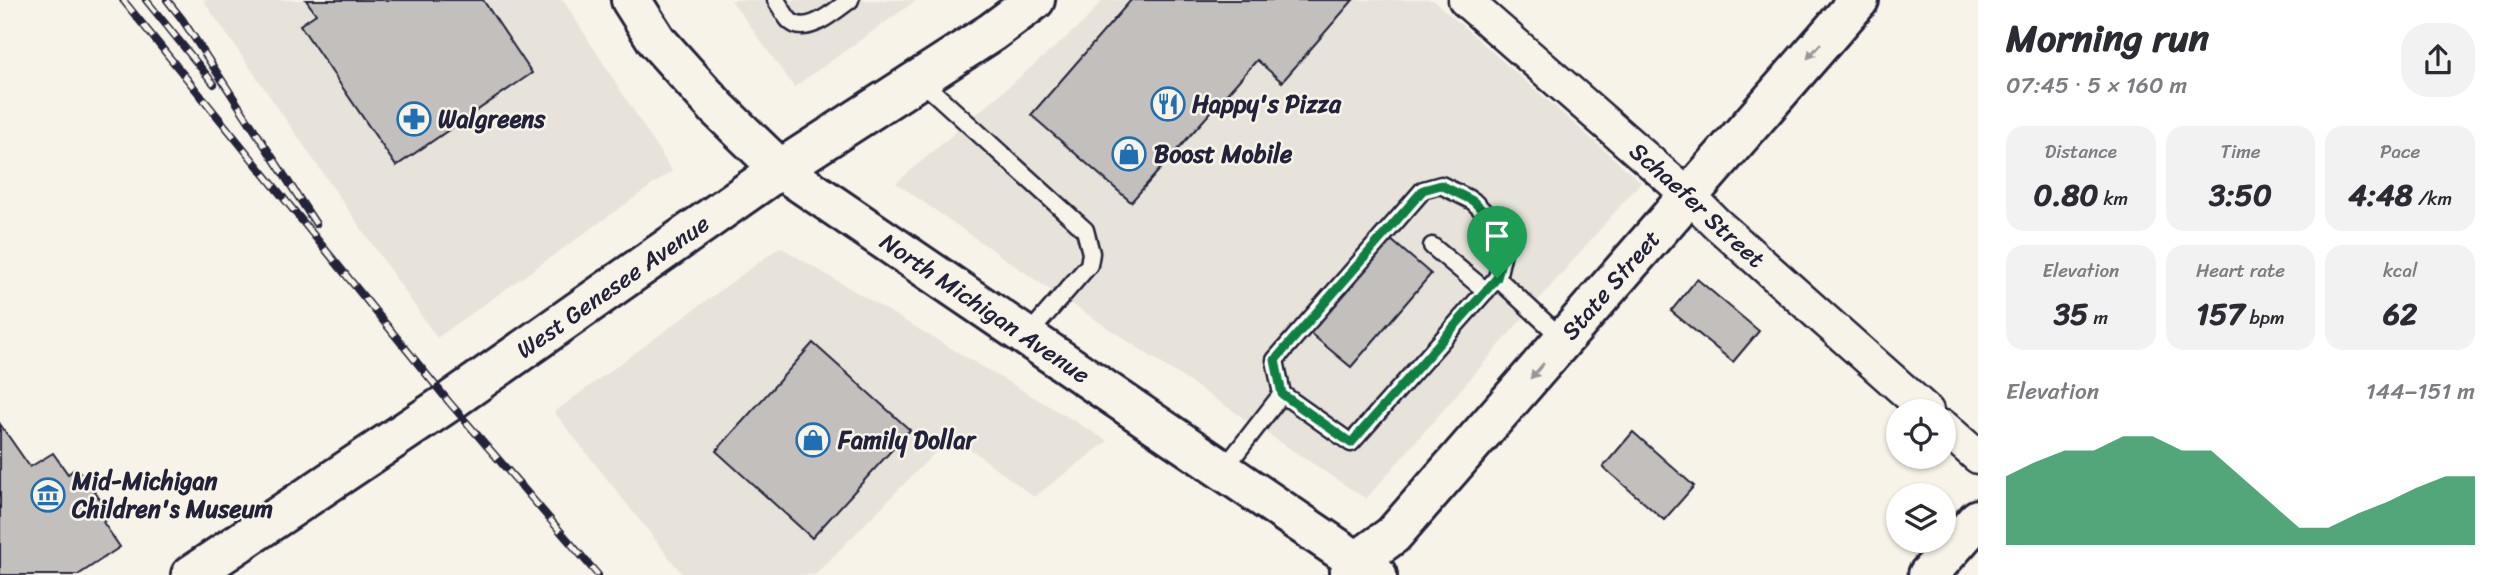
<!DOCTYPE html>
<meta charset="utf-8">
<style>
body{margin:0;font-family:Sriracha,sans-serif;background:#f2f2f3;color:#2b2b33;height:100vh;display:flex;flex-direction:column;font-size:26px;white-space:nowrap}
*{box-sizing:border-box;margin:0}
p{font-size:23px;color:#7c7c81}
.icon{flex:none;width:38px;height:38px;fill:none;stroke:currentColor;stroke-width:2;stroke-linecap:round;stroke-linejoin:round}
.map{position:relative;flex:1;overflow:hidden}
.panel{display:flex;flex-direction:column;background:#fff;width:525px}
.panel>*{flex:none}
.fabs{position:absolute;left:1886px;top:399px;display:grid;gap:14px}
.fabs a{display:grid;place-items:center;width:70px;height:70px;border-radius:50%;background:#fff;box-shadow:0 2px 5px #0004;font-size:35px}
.pin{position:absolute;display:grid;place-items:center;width:60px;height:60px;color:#fff;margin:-72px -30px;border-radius:50% 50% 50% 0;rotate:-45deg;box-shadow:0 0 7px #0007}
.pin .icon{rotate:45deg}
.round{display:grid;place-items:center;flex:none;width:74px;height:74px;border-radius:28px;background:#f2f2f3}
.head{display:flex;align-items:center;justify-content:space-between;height:119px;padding:0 28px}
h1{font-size:38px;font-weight:800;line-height:52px}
.figures{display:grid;grid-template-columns:repeat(3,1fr);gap:10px;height:119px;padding:7px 28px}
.figures div{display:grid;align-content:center;border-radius:18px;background:#f2f2f3;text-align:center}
.figures b{font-size:30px;font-weight:800}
.figures small{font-size:19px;font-weight:400}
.figures p{font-size:19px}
.chart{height:196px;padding:14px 28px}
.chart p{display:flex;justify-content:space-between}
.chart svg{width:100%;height:126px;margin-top:7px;fill:#0b8043;opacity:.7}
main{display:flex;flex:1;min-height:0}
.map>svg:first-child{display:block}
.built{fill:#e7e3db}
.building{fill:#c2bfbd;stroke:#22223b;stroke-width:2}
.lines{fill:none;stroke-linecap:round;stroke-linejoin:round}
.lane-casing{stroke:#22223b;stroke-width:21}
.street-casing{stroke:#22223b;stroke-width:37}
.secondary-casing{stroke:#22223b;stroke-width:44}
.primary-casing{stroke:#22223b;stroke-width:44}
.highway-casing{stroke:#22223b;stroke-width:44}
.lane{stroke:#f7f3e8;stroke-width:16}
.street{stroke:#f7f3e8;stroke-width:32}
.secondary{stroke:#f7f3e8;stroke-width:38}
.primary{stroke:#f7f3e8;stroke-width:38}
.highway{stroke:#f7f3e8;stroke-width:38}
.rail-casing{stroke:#22223b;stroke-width:8}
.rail{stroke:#f7f3e8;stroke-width:5;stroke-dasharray:16;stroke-linecap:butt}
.oneway{fill:#97959a}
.route-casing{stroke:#fff;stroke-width:14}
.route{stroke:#0b8043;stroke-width:9}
.labels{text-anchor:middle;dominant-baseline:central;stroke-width:5;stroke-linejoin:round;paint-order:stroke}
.poi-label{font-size:24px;font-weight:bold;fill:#22223b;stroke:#f7f3e8;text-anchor:start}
.street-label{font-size:24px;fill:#22223b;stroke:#f7f3e8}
</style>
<main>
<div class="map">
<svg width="1978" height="575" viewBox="0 0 1978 575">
<rect width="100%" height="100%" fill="#f7f3e8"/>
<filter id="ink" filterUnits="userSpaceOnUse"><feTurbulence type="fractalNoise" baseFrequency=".0143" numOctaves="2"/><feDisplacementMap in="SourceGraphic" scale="14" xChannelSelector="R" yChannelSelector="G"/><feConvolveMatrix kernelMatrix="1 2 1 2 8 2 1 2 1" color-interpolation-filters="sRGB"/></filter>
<g filter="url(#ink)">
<!-- built -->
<g class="built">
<path d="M203 0H563L672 171 437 338Z"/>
<path d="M731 0H917L794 87Z"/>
<path d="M1103 0H1433L1641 182 1366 499 1037 281 896 183 1083 23Z"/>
<path d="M780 247 1108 441 1034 497 952 435 815 575H683L554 412Z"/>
</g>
<!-- building -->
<g class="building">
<path d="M306 0H483L532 73 396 166 300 25 316 14Z"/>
<path d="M1131 0H1353L1282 82 1257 60 1131 202 1031 115Z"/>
<path d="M1390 239 1431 274 1351 367 1310 333Z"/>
<path d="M1697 279 1759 331 1733 362 1671 311Z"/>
<path d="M813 343 910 430 812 538 716 451Z"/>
<path d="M0 424 30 467 53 453 68 474 76 468 112 515 103 522 120 547 78 575H0Z"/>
<path d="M1633 432 1694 486 1664 520 1603 467Z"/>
</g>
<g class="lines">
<defs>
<g id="lane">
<path d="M776 0C780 6 784 14 789 20 806 38 835 10 850 0"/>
<path d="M919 79 1085 230 1091 253 1089 265 1027 336"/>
<path d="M1432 246 1486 291"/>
<path d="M1282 394 1275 360 1423 190 1441 185 1473 201 1507 235 1497 278"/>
<path d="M1223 470 1282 394 1351 443 1497 278 1564 340"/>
</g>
<g id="street">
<path id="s1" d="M1465 0 1688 195 1716 223 1927 411"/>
<path d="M1944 427 1978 457"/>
</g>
<g id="secondary">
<path id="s2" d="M631 0 657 41 718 109 780 169 1377 575"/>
<path id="s3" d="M191 575 449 402 780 169 992 32 1035 0"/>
</g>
<g id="primary">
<path id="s4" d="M1357 561 1393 535 1859 0"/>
<path d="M1928 575 1978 519"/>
</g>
<path id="highway" d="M1349 575 1357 561"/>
</defs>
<!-- lane casing -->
<use href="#lane" class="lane-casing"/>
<!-- street casing -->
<use href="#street" class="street-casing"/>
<!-- secondary casing -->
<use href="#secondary" class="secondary-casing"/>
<!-- primary casing -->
<use href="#primary" class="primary-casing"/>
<!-- highway casing -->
<use href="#highway" class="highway-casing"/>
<!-- lane -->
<use href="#lane" class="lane"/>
<!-- street -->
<use href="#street" class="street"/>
<!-- secondary -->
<use href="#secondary" class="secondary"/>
<!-- primary -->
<use href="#primary" class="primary"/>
<!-- highway -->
<use href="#highway" class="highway"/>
<defs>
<g id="rail">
<path d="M123 0 449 402 598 575"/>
<path d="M146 0 214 84"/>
<path d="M167 0 182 19 316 224"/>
</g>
</defs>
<!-- rail casing -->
<use href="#rail" class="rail-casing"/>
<!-- rail -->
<use href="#rail" class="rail"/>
</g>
<!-- one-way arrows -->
<defs><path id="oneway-solid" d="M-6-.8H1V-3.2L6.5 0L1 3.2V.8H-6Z" transform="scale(1.75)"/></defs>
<g class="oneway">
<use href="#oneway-solid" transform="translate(1814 51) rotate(131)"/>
<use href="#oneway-solid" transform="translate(1537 371) rotate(131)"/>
</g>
</g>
<g class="lines" filter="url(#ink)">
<defs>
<path id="route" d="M1441 185 1473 201 1507 235 1497 278 1351 443 1282 394 1275 360 1423 190Z"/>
</defs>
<!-- route casing -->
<use href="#route" class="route-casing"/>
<!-- route -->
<use href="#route" class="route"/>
</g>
<!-- icons -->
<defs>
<symbol id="restaurant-ring" viewBox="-11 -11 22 22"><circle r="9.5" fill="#f7f3e8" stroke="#1f6fb2" stroke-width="1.5"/><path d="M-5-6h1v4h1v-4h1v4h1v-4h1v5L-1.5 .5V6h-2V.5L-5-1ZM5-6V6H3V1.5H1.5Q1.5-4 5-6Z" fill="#1f6fb2"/></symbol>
<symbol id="pharmacy-ring" viewBox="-11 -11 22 22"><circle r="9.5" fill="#f7f3e8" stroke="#1f6fb2" stroke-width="1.5"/><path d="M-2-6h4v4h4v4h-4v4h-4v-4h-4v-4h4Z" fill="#1f6fb2"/></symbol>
<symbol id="shop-ring" viewBox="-11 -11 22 22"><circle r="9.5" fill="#f7f3e8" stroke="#1f6fb2" stroke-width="1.5"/><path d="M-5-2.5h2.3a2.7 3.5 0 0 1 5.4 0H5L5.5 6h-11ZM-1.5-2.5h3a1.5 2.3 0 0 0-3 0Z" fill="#1f6fb2"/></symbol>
<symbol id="museum-ring" viewBox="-11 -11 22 22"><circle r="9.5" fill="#f7f3e8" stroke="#1f6fb2" stroke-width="1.5"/><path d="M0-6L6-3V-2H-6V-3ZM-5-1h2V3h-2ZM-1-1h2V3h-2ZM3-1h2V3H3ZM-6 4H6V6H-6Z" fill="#1f6fb2"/></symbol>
</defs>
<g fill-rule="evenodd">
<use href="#restaurant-ring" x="1149" y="85" width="38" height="38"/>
<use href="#pharmacy-ring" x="395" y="100" width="38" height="38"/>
<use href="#shop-ring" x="1110" y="135" width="38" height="38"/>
<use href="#shop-ring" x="794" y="421" width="38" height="38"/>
<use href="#museum-ring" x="29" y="476" width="38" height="38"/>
</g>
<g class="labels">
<!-- poi labels -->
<g class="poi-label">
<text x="1192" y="104">Happy's Pizza</text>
<text x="438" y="119">Walgreens</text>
<text x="1154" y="154">Boost Mobile</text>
<text x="838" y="440">Family Dollar</text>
<text x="72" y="481">Mid-Michigan<tspan x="72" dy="28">Children's Museum</tspan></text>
</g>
<!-- street labels -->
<g class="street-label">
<text stroke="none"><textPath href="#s1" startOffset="310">Schaefer Street</textPath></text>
<text stroke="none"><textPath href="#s4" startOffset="376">State Street</textPath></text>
<text stroke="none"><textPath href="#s3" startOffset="511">West Genesee Avenue</textPath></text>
<text stroke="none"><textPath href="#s2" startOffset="474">North Michigan Avenue</textPath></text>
</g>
</g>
</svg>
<div class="fabs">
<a><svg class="icon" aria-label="locate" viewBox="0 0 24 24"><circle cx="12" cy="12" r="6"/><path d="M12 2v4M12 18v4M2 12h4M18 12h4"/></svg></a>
<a><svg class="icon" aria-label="layers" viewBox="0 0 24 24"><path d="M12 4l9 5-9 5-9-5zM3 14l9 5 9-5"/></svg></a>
</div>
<div class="pin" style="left:1497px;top:278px;background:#1e9e55"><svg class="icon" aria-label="arrive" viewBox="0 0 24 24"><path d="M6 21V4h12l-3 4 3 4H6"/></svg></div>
</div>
<section class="panel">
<div class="head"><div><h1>Morning run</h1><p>07:45 · 5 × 160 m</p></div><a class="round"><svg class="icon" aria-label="share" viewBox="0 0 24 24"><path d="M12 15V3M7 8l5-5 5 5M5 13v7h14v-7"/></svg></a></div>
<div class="figures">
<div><p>Distance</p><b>0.80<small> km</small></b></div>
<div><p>Time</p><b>3:50</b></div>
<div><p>Pace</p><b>4:48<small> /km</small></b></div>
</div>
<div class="figures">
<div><p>Elevation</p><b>35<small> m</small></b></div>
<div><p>Heart rate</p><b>157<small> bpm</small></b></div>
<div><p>kcal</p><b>62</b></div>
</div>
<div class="chart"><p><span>Elevation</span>144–151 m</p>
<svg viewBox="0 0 160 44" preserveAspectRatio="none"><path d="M0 44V20L10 15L20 11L30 11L40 6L50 6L60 11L70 11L80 20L90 29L100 38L110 38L120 33L130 29L140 24L150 20L160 20V44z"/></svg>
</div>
</section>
</main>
